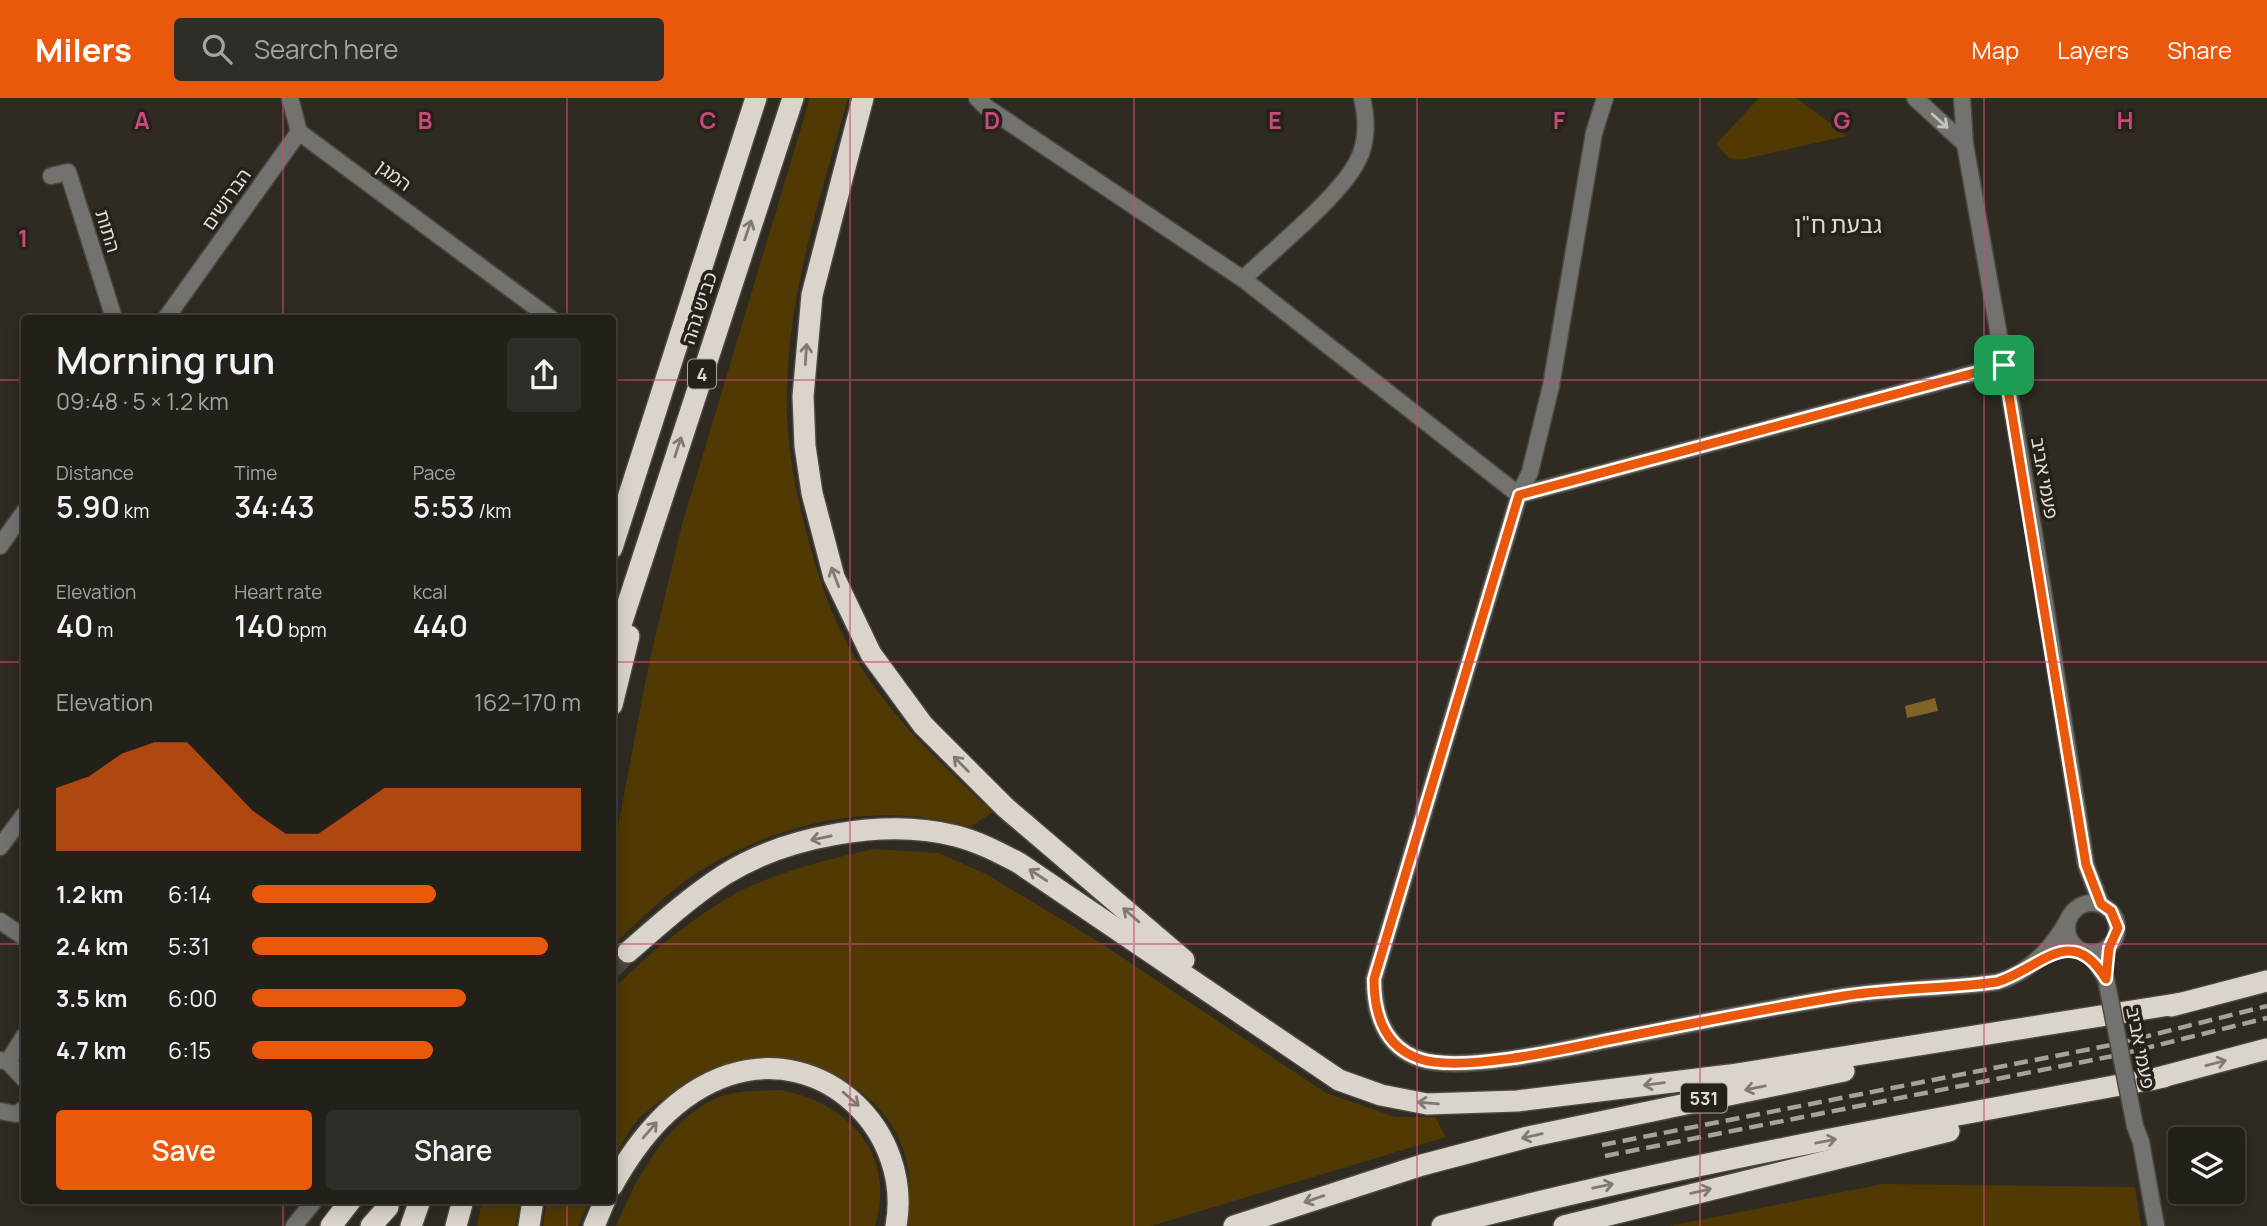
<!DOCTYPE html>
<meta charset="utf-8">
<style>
body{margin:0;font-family:Manrope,"Noto Sans Hebrew",sans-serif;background:#2f2d27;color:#f1f3f6;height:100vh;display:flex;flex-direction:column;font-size:26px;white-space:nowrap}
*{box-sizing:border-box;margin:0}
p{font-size:23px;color:#a3a3a2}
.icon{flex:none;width:38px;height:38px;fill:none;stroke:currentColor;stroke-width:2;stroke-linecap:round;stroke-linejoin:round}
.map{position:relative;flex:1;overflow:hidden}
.sheet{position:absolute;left:21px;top:217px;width:595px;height:889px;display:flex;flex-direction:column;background:#23201a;border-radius:7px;box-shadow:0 4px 18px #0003,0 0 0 2px #403e39}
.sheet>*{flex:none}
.controls{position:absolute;left:2168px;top:1029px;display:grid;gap:14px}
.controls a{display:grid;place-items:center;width:77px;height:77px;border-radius:7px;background:#23201a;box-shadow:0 4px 18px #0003,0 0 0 2px #403e39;font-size:35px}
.pin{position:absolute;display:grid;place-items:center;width:60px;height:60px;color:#fff;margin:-30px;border-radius:14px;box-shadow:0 4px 10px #0006}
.round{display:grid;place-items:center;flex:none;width:74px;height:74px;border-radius:7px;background:#2f2d27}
.head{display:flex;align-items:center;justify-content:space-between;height:119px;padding:0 35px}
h1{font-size:38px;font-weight:600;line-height:52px}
.metrics{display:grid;grid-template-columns:repeat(3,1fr);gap:10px;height:119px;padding:7px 35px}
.metrics div{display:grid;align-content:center}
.metrics b{font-size:30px;font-weight:600}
.metrics small{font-size:19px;font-weight:400}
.metrics p{font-size:19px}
.chart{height:196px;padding:14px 35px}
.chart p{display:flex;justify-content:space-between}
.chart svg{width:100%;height:126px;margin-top:7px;fill:#ea580c;opacity:.7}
.primary-button{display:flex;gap:14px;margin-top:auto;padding:14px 35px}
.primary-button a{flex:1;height:80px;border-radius:7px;background:#ea580c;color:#fff;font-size:28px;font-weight:600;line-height:80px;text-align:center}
.primary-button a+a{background:#2f2d27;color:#f1f3f6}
ul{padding:0 35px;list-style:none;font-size:23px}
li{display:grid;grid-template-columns:112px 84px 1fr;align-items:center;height:52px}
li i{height:18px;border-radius:9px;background:#ea580c}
header{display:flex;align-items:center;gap:42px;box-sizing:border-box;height:98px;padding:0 35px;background:#ea580c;color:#fff}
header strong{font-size:33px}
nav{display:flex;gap:38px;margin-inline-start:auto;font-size:24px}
.search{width:490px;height:63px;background:#2f2d27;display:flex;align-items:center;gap:18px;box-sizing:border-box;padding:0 24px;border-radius:7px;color:#a3a3a2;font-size:26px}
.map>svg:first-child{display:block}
.green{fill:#503903}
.water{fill:#816325}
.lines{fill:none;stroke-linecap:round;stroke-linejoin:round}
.highway-tunnel{stroke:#4a463e;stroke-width:21;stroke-dasharray:21 10;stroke-linecap:butt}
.minor-casing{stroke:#4b4840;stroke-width:19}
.highway-casing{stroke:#4b4840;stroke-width:24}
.minor{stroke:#74726e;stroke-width:16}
.highway{stroke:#dad4ca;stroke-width:21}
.rail{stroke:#a5a29c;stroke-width:4.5;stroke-dasharray:14 7;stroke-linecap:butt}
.minor-bridge-casing{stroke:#4b4840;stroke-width:19;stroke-linecap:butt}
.minor-bridge{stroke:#74726e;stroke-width:16}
.oneway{stroke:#c6c3be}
.oneway2{stroke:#807a72}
.route-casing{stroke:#fff;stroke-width:14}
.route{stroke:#ea580c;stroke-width:9}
.grid{fill:none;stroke:#ca4a7a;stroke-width:2;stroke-opacity:0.55}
.labels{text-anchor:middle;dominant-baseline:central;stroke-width:7;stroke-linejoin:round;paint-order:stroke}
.shield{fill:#26211a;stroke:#a9a5a0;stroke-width:2}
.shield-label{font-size:18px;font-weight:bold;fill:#e1ded9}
.street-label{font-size:19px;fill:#e1ded9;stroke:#26211a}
.quarter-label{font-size:23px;fill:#e1dbd1;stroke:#26211a}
.grid-label{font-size:23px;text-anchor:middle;font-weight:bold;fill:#ca4a7a;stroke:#26211a;stroke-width:7;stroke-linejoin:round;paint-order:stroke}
</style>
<header>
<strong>Milers</strong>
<div class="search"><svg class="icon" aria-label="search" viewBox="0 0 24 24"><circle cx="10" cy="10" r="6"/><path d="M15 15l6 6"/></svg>Search here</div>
<nav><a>Map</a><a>Layers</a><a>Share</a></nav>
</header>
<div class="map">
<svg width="2267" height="1128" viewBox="0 0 2267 1128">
<rect width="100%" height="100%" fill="#2f2b23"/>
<!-- green -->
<g class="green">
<path d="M810 0H848C822 94 789 192 787 290 785 343 796 398 810 448 822 493 838 534 864 574 899 627 946 671 993 714L970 729C873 701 772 725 689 780 662 799 637 825 613 847V755L648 570 681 430Z"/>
<path d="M1759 0H1797L1847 38 1740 62 1729 60 1716 46Z"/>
<path d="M874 751 939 755 986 776 1099 844 1326 995 1395 1019H1435L1446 1039 1151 1128H907C917 1067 902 1020 848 985 835 976 816 965 800 964 774 961 751 968 726 974 694 983 662 997 638 1022 628 1032 620 1050 613 1063L612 893C645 857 710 805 755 786 794 770 833 760 874 751Z"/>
<path d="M781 992C848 1005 897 1056 875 1128H616C637 1079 663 1028 712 1002 733 992 759 993 781 992Z"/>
<path d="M1883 1086 2135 1089 2141 1128H1669Z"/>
<path d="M482 1103H520L516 1128H477Z"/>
<path d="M547 1103V1102L590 1103 578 1128H543Z"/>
</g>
<!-- water -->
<path class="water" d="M1935 600 1938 613 1907 620 1905 608Z"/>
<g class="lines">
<!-- highway-tunnel -->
<path class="highway-tunnel" d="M612 870 628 854"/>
<defs>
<g id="minor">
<path d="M977 0 986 9 1243 181 1519 397"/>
<path d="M1605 0 1594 35 1551 288 1530 374 1519 397 1374 881C1374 915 1384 949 1420 961 1461 975 1561 952 1604 943 1684 928 1764 910 1844 898 1895 890 1946 891 1997 884 2031 874 2054 849 2070 818"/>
<path d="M1915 0 1965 46"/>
<path d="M1962 0 1965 46 2034 435 2086 767 2101 806"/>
<path d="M299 34 550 220"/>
<path d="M51 78 68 74 114 220"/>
<path d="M1243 181C1274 151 1338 100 1357 64 1368 44 1367 21 1362 0"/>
<path d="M166 220 299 34 290 0"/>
<path d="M1519 397 2004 267"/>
<path d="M0 448 24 414"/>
<path d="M0 749 24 717"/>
<circle cx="2092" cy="830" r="25"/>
<path d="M0 823 24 839"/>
<path d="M2084 854 2093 860 2106 881"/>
<path d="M0 962 8 964 24 981"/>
<path d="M8 964 24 938"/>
<path d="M0 1013 16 1016 24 1011"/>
<path d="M2135 1028 2141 1044 2156 1128"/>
<path d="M294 1128 315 1102"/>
</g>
<g id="highway">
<path d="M863 0 812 197 803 298 805 348 812 395 834 479 871 556 923 627 1006 710 1184 862"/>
<path d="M612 450 756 0"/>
<path d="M612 554 793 0"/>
<path d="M612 607 629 538"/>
<path d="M628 854C659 827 690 799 724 777 786 738 885 720 956 738 979 744 998 754 1019 765L1339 982 1381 997 1427 1006 1517 1003 1730 977 2182 905"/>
<path d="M2171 908 2267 883"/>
<path d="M2150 982 2267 951"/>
<path d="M612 1088C639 1040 675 995 729 977 824 946 913 1033 896 1128"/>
<path d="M331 1128 351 1102"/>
<path d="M371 1128 388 1109"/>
<path d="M411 1128 420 1102"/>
<path d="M456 1128 463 1102"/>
<path d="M529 1128 533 1102"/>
<path d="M594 1128 605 1102"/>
<path d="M1234 1128 1422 1067 1528 1039 1844 973"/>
<path d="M1442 1128C1680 1066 1922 1023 2164 979"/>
<path d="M1564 1128 1949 1033"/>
</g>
</defs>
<!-- minor casing -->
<use href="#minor" class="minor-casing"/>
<!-- highway casing -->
<use href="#highway" class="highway-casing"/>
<!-- minor -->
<use href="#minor" class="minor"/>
<!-- highway -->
<use href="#highway" class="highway"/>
<!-- rail -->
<g class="rail">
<path d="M1602 1047 2116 946 2267 908"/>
<path d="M1605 1058 2118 957 2267 920"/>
</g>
<defs>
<path id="minor-bridge" d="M2106 881 2135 1028"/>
</defs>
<!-- minor-bridge casing -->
<use href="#minor-bridge" class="minor-bridge-casing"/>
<!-- minor-bridge -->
<use href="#minor-bridge" class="minor-bridge"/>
</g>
<!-- one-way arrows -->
<defs><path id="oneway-shaft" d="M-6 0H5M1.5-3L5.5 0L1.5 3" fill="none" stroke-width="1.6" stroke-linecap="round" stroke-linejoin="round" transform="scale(1.75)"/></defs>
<use class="oneway" href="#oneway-shaft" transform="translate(1940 23) rotate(42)"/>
<g class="oneway2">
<use href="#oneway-shaft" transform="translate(748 132) rotate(-71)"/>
<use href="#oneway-shaft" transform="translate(806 256) rotate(-86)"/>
<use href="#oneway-shaft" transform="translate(678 349) rotate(-72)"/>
<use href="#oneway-shaft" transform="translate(835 479) rotate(-111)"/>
<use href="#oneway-shaft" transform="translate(961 666) rotate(-135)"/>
<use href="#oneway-shaft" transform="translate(821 740) rotate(168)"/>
<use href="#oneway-shaft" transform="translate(1038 777) rotate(-147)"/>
<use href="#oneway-shaft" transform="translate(1131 817) rotate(-139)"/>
<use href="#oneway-shaft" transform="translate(2216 965) rotate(-15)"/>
<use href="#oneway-shaft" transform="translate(1654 986) rotate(173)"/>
<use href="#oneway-shaft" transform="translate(1755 990) rotate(169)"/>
<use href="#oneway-shaft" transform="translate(851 1001) rotate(41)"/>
<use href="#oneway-shaft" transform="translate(1428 1005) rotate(-175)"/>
<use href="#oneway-shaft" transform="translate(650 1032) rotate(-49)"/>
<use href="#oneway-shaft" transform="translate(1532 1038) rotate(167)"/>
<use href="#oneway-shaft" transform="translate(1826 1043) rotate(-11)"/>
<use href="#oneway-shaft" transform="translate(1603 1088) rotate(-12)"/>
<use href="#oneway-shaft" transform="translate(1701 1093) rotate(-13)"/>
<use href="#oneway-shaft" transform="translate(1314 1101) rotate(161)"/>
</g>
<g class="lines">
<defs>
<path id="route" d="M2004 267 2086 767 2101 806 2111 813 2118 830 2109 850 2106 881C2071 823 2040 871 1997 884 1946 891 1895 890 1844 898 1762 911 1680 928 1599 944 1557 953 1460 974 1420 961 1384 949 1374 915 1374 881L1519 397Z"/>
</defs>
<!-- route casing -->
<use href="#route" class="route-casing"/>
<!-- route -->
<use href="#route" class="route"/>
</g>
<!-- grid -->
<path class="grid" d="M283 0V220M567 0V220M850 0V1128M1134 0V1128M1417 0V1128M1700 0V1128M1984 0V1128M0 282H24M612 282H2267M0 564H24M612 564H2267M0 846H24M612 846H2267M283 1102V1128M567 1102V1128"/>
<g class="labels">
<!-- shield labels -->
<g class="shield">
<rect x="688" y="261.5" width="28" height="29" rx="5"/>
<rect x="1681" y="985.5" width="46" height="29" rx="5"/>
</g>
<g class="shield-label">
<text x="702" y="276">4</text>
<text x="1704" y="1000">531</text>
</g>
<!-- street labels -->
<g class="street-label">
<text transform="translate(394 77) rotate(36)">המגן</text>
<text transform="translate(226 101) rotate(-55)">הברושים</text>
<text transform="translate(108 133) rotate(73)">התות</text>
<text transform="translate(699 210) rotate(-72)">כביש גהה</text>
<text transform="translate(2045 380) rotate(80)">פעמי אביב</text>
<text transform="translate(2141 950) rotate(79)">פעמי אביב</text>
</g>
<!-- quarter labels -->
<g class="quarter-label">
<text x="1838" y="126">גבעת ח"ן</text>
</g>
</g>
<g class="grid-label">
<text x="142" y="31">A</text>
<text x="425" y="31">B</text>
<text x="708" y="31">C</text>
<text x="992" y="31">D</text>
<text x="1275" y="31">E</text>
<text x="1559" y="31">F</text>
<text x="1842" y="31">G</text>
<text x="2125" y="31">H</text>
<text x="23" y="149">1</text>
</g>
</svg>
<div class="controls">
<a><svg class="icon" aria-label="layers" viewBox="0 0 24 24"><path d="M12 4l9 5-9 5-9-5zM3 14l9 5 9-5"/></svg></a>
</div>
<div class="pin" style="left:2004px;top:267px;background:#1e9e55"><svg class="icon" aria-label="arrive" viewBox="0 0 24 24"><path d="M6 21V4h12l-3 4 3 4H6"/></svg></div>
<section class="sheet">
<div class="head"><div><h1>Morning run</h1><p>09:48 · 5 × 1.2 km</p></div><a class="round"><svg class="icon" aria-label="share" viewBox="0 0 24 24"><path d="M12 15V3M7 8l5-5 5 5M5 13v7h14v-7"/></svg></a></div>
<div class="metrics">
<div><p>Distance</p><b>5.90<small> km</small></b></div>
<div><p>Time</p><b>34:43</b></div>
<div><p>Pace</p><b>5:53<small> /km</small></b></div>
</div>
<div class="metrics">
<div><p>Elevation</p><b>40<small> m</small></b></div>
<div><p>Heart rate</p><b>140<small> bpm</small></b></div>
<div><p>kcal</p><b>440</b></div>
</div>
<div class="chart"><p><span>Elevation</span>162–170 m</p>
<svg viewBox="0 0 160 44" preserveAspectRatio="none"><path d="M0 44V22L10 18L20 10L30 6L40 6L50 18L60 30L70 38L80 38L90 30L100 22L110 22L120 22L130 22L140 22L150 22L160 22V44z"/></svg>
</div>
<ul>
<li><b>1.2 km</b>6:14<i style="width:56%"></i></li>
<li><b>2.4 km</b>5:31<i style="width:90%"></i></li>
<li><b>3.5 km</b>6:00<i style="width:65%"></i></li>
<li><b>4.7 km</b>6:15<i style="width:55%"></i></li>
</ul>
<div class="primary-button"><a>Save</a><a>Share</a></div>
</section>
</div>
